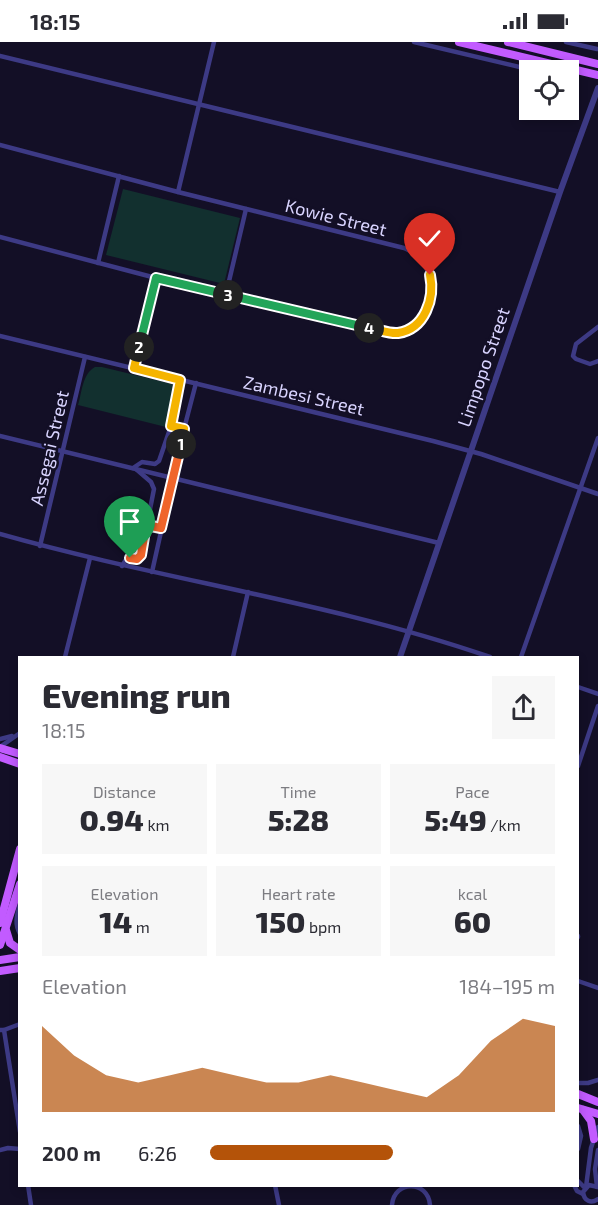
<!DOCTYPE html>
<meta charset="utf-8">
<style>
body{margin:0;font-family:"Exo 2",sans-serif;background:#f7f7f7;color:#2b2b33;height:100vh;display:flex;flex-direction:column;font-size:22px;white-space:nowrap}
*{box-sizing:border-box;margin:0}
p{font-size:20px;color:#7c7c81}
.icon{flex:none;width:33px;height:33px;fill:none;stroke:currentColor;stroke-width:2;stroke-linecap:round;stroke-linejoin:round}
.map{position:relative;flex:1;overflow:hidden}
.side{position:absolute;left:18px;top:614px;width:561px;height:531px;display:flex;flex-direction:column;background:#fff;border-radius:0px;box-shadow:0 3px 9px #0003}
.side>*{flex:none}
.tools{position:absolute;left:519px;top:18px;display:grid;gap:12px}
.tools a{display:grid;place-items:center;width:60px;height:60px;border-radius:0px;background:#fff;box-shadow:0 3px 9px #0003;font-size:30px}
.pin{position:absolute;display:grid;place-items:center;width:51px;height:51px;color:#fff;margin:-62px -26px;border-radius:50% 50% 50% 0;rotate:-45deg;box-shadow:0 0 6px #0007}
.pin .icon{rotate:45deg}
.km{position:absolute;width:30px;height:30px;margin:-15px;border-radius:50%;background:#222;color:#fff;font-size:16px;line-height:30px;text-align:center}
.round{display:grid;place-items:center;flex:none;width:63px;height:63px;border-radius:0px;background:#f7f7f7}
.summary{display:flex;align-items:center;justify-content:space-between;height:102px;padding:0 24px}
h1{font-size:33px;font-weight:800;line-height:45px}
.stats{display:grid;grid-template-columns:repeat(3,1fr);gap:9px;height:102px;padding:6px 24px}
.stats div{display:grid;align-content:center;border-radius:0px;background:#f7f7f7;text-align:center}
.stats b{font-size:30px;font-weight:800}
.stats small{font-size:16px;font-weight:400}
.stats p{font-size:16px}
.chart{height:168px;padding:12px 24px}
.chart p{display:flex;justify-content:space-between}
.chart svg{width:100%;height:108px;margin-top:6px;fill:#b45309;opacity:.7}
ul{padding:0 24px;list-style:none;font-size:20px}
li{display:grid;grid-template-columns:96px 72px 1fr;align-items:center;height:45px}
li i{height:15px;border-radius:8px;background:#b45309}
.status{display:flex;justify-content:space-between;align-items:center;height:42px;padding:0 30px;background:#fff;direction:ltr}
.status svg{height:16px;fill:currentColor}
.map>svg:first-child{display:block}
.green{fill:#12302f}
.lines{fill:none;stroke-linecap:round;stroke-linejoin:round}
.minor{stroke:#3d3a85;stroke-width:4.5}
.tertiary{stroke:#3d3a85;stroke-width:6}
.primary{stroke:#c25bff;stroke-width:8}
.split-1-casing{stroke:#fff;stroke-width:12}
.split-2-casing{stroke:#fff;stroke-width:12}
.split-3-casing{stroke:#fff;stroke-width:12}
.split-4-casing{stroke:#fff;stroke-width:12}
.split-5-casing{stroke:#fff;stroke-width:12}
.split-1{stroke:#f0652b;stroke-width:8}
.split-2{stroke:#f5b400;stroke-width:8}
.split-3{stroke:#22a559;stroke-width:8}
.split-4{stroke:#22a559;stroke-width:8}
.split-5{stroke:#f5b400;stroke-width:8}
.labels{text-anchor:middle;dominant-baseline:central;stroke-width:5;stroke-linejoin:round;paint-order:stroke}
.street-label{font-size:18px;fill:#d9d4ff;stroke:#130f26}
</style>
<div class="status"><b>18:15</b><svg viewBox="0 0 49 12"><path d="M0 12V9h3v3zM5 12V6h3v6zM10 12V3h3v9zM15 12V0h3v12zM26 1h20v11H26zM47 4h2v5h-2z"/></svg></div>
<div class="map">
<svg width="598" height="1163" viewBox="0 0 598 1163">
<rect width="100%" height="100%" fill="#130f26"/>
<!-- green -->
<g class="green">
<path d="M123 147 240 176 224 242 106 213Z"/>
<path d="M95 325H102L172 342 176 348 166 385 78 363C82 351 82 332 95 325Z"/>
</g>
<g class="lines">
<!-- minor -->
<g class="minor">
<path d="M414 0 532 28"/>
<path d="M566 0 597 7"/>
<path d="M0 14 560 150"/>
<path d="M0 103 178 150 404 206C447 224 436 288 394 291L156 236 0 195"/>
<path d="M178 150 214 0"/>
<path d="M98 221 119 134"/>
<path d="M226 252 246 167"/>
<path d="M598 285 576 302 573 314 576 317 590 322 598 319"/>
<path d="M0 294 433 399 481 412 598 452"/>
<path d="M134 326 156 236"/>
<path d="M0 394 439 501"/>
<path d="M133 426 142 420 155 422 159 419 171 384 180 338"/>
<path d="M146 483 161 486"/>
<path d="M0 492C162 538 331 560 490 615"/>
<path d="M40 504 85 315"/>
<path d="M122 524 127 516 137 517 141 513 154 447 151 440 136 427"/>
<path d="M152 530 184 387 196 341"/>
<path d="M65 615 90 516"/>
<path d="M233 615 248 550"/>
<path d="M521 615 598 396"/>
<path d="M578 645 598 652"/>
<path d="M0 697 12 694"/>
<path d="M0 705 20 691"/>
<path d="M578 724 598 664"/>
<path d="M20 862C17 873 14 881 20 892"/>
<path d="M578 894V895"/>
<path d="M578 939 598 946"/>
<path d="M0 988H4L20 982"/>
<path d="M4 988 20 1090"/>
<path d="M578 1041H588L598 1038"/>
<path d="M578 1084 581 1094 578 1107"/>
<path d="M0 1108 8 1106 20 1107"/>
<path d="M578 1139 585 1146"/>
<path d="M28 1143 31 1163"/>
<path d="M275 1143 279 1163"/>
<path d="M574 1143 577 1149 583 1152"/>
<path d="M586 1145 591 1106 598 1085"/>
<path d="M597 1145 595 1127 598 1108"/>
<path d="M598 1145 589 1143 583 1150C584 1159 591 1162 598 1157"/>
<path d="M392 1163C394 1138 428 1138 430 1163"/>
</g>
<!-- tertiary -->
<path class="tertiary" d="M400 615 560 150 598 46"/>
<!-- primary -->
<g class="primary">
<path d="M459 0 598 33"/>
<path d="M508 0 598 22"/>
<path d="M0 706 20 712"/>
<path d="M0 715 20 722"/>
<path d="M0 881 20 807"/>
<path d="M6 888 10 901 20 908"/>
<path d="M0 903 20 842"/>
<path d="M0 918 20 915"/>
<path d="M0 929 20 926"/>
<path d="M578 1052 598 1060"/>
<path d="M578 1066 598 1072"/>
<path d="M583 1068 591 1079 594 1097"/>
</g>
</g>
<g class="lines">
<defs>
<path id="split-1" d="M130 516 137 517 141 513 146 483 161 486 181 402"/>
<path id="split-2" d="M139 305 134 326 180 338 171 384 184 387 181 402"/>
<path id="split-3" d="M139 305 156 236 228 253"/>
<path id="split-4" d="M228 253 369 286"/>
<path id="split-5" d="M369 286C378 287 389 292 398 291 425 287 435 256 430 233"/>
</defs>
<!-- split-1 casing -->
<use href="#split-1" class="split-1-casing"/>
<!-- split-2 casing -->
<use href="#split-2" class="split-2-casing"/>
<!-- split-3 casing -->
<use href="#split-3" class="split-3-casing"/>
<!-- split-4 casing -->
<use href="#split-4" class="split-4-casing"/>
<!-- split-5 casing -->
<use href="#split-5" class="split-5-casing"/>
<!-- split-1 -->
<use href="#split-1" class="split-1"/>
<!-- split-2 -->
<use href="#split-2" class="split-2"/>
<!-- split-3 -->
<use href="#split-3" class="split-3"/>
<!-- split-4 -->
<use href="#split-4" class="split-4"/>
<!-- split-5 -->
<use href="#split-5" class="split-5"/>
</g>
<g class="labels">
<!-- street labels -->
<g class="street-label">
<text transform="translate(336 175) rotate(14)">Kowie Street</text>
<text transform="translate(483 325) rotate(-71)">Limpopo Street</text>
<text transform="translate(304 353) rotate(13)">Zambesi Street</text>
<text transform="translate(49 406) rotate(-77)">Assegai Street</text>
</g>
</g>
</svg>
<div class="tools">
<a><svg class="icon" aria-label="locate" viewBox="0 0 24 24"><circle cx="12" cy="12" r="6"/><path d="M12 2v4M12 18v4M2 12h4M18 12h4"/></svg></a>
</div>
<div class="pin" style="left:130px;top:516px;background:#1e9e55"><svg class="icon" aria-label="arrive" viewBox="0 0 24 24"><path d="M6 21V4h12l-3 4 3 4H6"/></svg></div>
<div class="pin" style="left:430px;top:233px;background:#d93025"><svg class="icon" aria-label="check" viewBox="0 0 24 24"><path d="M5 12l5 5 9-10"/></svg></div>
<b class="km" style="left:181px;top:402px">1</b>
<b class="km" style="left:139px;top:305px">2</b>
<b class="km" style="left:228px;top:253px">3</b>
<b class="km" style="left:369px;top:286px">4</b>
<section class="side">
<div class="summary"><div><h1>Evening run</h1><p>18:15</p></div><a class="round"><svg class="icon" aria-label="share" viewBox="0 0 24 24"><path d="M12 15V3M7 8l5-5 5 5M5 13v7h14v-7"/></svg></a></div>
<div class="stats">
<div><p>Distance</p><b>0.94<small> km</small></b></div>
<div><p>Time</p><b>5:28</b></div>
<div><p>Pace</p><b>5:49<small> /km</small></b></div>
</div>
<div class="stats">
<div><p>Elevation</p><b>14<small> m</small></b></div>
<div><p>Heart rate</p><b>150<small> bpm</small></b></div>
<div><p>kcal</p><b>60</b></div>
</div>
<div class="chart"><p><span>Elevation</span>184–195 m</p>
<svg viewBox="0 0 160 44" preserveAspectRatio="none"><path d="M0 44V9L10 21L20 29L30 32L40 29L50 26L60 29L70 32L80 32L90 29L100 32L110 35L120 38L130 29L140 15L150 6L160 9V44z"/></svg>
</div>
<ul>
<li><b>200 m</b>6:26<i style="width:53%"></i></li>
</ul>
</section>
</div>
